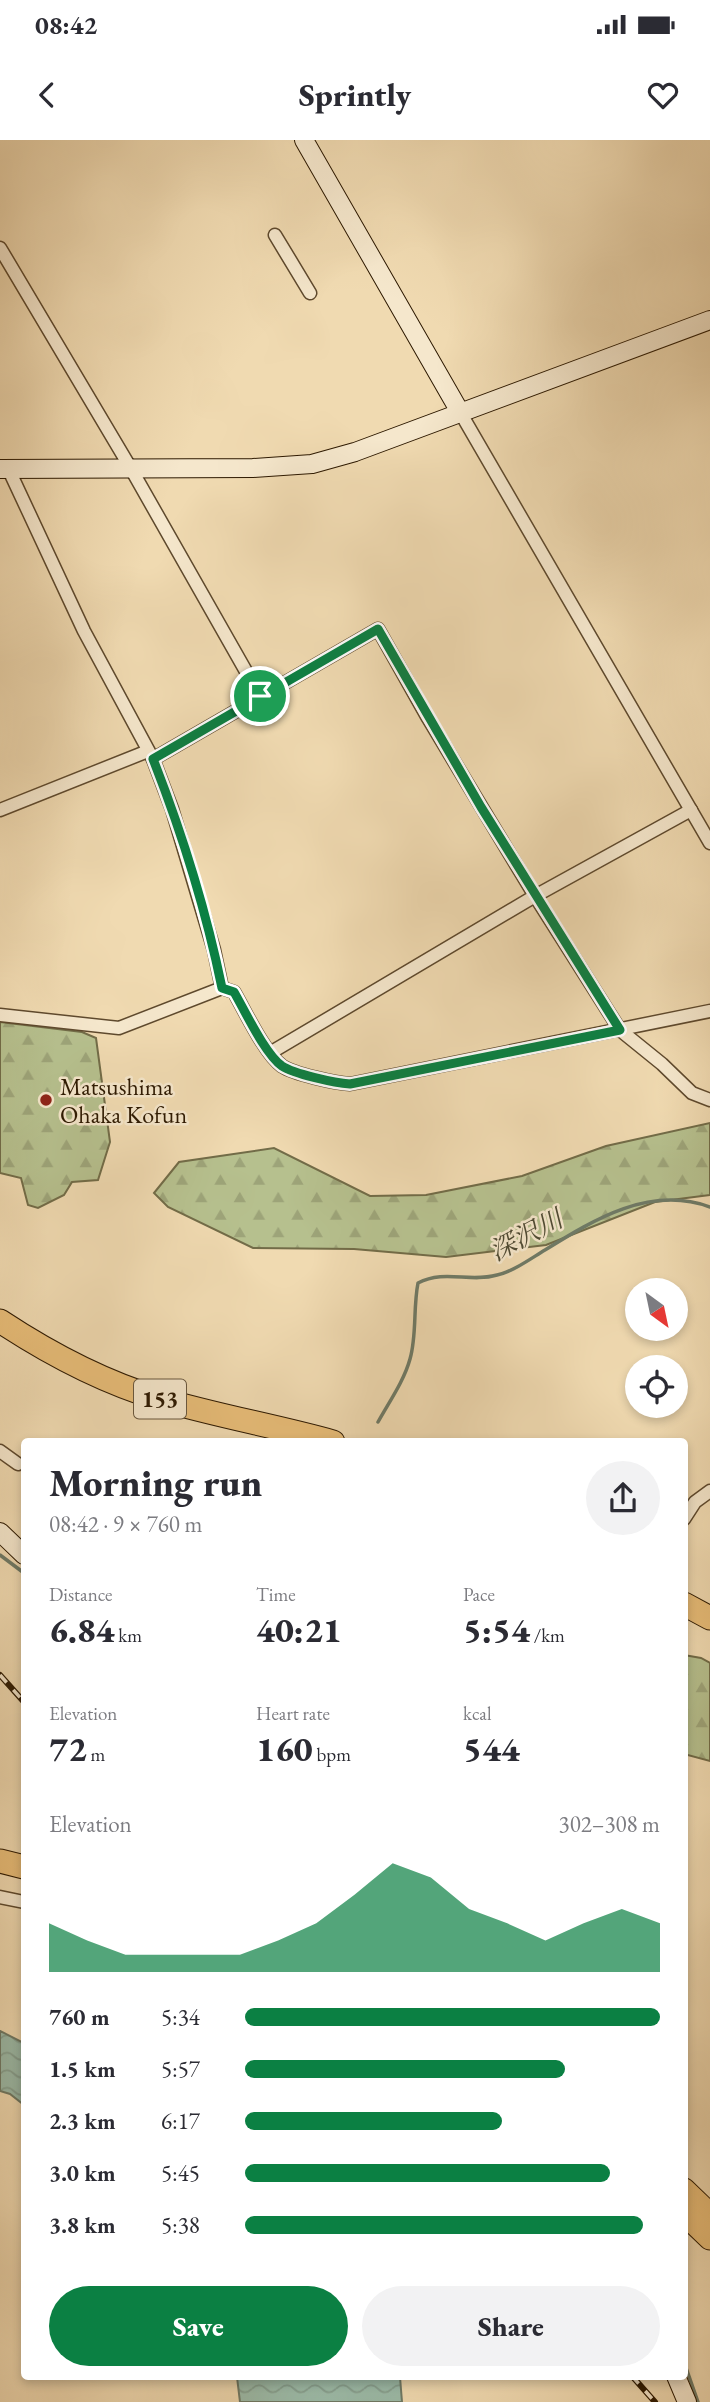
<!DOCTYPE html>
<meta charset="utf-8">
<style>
body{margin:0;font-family:"EB Garamond","Noto Serif JP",serif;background:#f2f2f3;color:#2b2b33;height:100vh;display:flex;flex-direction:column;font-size:26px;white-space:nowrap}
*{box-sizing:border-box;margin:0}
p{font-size:23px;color:#7c7c81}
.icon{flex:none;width:38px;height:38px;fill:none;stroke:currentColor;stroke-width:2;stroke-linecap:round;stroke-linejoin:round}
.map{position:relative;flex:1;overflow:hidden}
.drawer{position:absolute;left:21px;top:1298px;width:667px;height:942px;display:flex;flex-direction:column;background:#fff;border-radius:7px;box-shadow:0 4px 10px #0003}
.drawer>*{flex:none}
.needle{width:46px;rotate:147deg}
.buttons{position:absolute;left:625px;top:1138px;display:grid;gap:14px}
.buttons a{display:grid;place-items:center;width:63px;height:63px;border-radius:50%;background:#fff;box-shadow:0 4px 10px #0003;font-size:35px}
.pin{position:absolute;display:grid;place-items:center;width:60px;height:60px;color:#fff;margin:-30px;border:4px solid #fff;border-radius:50%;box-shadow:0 2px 7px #0007}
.round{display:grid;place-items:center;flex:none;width:74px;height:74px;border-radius:37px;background:#f2f2f3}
.headline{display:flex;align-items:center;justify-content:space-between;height:119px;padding:0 28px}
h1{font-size:38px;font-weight:800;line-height:52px}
.stats{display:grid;grid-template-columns:repeat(3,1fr);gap:10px;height:119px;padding:7px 28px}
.stats div{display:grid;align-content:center}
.stats b{font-size:35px;font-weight:800}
.stats small{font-size:19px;font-weight:400}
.stats p{font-size:19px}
.chart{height:196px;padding:14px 28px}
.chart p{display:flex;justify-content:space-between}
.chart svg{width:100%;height:126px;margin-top:7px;fill:#0b8043;opacity:.7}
.cta{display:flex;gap:14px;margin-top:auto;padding:14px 28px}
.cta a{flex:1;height:80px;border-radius:42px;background:#0b8043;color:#fff;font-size:28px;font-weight:800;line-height:80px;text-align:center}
.cta a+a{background:#f2f2f3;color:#2b2b33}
ul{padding:0 28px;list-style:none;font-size:23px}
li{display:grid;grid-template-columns:112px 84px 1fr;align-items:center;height:52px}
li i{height:18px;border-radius:9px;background:#0b8043}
.status{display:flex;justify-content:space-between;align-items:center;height:49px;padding:0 35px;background:#fff;direction:ltr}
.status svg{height:19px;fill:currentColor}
header{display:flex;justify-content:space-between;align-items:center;height:91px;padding:0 28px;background:#fff;font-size:32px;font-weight:800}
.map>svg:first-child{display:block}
.forest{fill:url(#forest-firs);stroke:#726c48;stroke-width:2}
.water{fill:url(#water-waves);stroke:#6f7a66;stroke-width:2}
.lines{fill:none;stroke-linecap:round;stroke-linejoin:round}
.stream{stroke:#6f7a66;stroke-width:3.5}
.street-casing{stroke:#5e492d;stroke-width:15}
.secondary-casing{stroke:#2d1901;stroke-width:20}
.highway-casing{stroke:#2d1901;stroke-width:25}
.street{stroke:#f5e7cc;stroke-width:12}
.secondary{stroke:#f5e7cc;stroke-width:18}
.highway{stroke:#e8bd78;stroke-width:23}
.rail-casing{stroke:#2d1901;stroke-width:6}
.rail{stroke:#f5e7cc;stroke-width:3.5;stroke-dasharray:10;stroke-linecap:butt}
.route-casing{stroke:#fff;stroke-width:14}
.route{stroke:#0b8043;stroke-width:9}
.poi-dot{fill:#8f2418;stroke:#f5e7cc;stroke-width:2.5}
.labels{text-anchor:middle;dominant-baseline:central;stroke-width:5;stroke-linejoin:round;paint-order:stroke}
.shield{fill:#f5e7cc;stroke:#69573e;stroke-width:2}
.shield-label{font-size:23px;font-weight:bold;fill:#2d1901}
.poi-label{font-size:24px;fill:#2d1901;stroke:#f5e7cc;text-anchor:start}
.water-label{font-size:26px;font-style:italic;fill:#4e4a33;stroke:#f5e7cc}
</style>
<div class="status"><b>08:42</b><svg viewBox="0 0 49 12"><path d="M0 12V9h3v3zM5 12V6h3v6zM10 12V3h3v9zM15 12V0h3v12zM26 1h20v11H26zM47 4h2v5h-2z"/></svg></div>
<header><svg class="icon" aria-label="back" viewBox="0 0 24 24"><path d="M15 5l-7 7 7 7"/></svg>Sprintly<svg class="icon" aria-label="heart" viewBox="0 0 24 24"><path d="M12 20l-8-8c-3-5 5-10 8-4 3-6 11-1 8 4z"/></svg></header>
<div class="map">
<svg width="710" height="2262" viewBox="0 0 710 2262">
<defs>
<pattern id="forest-firs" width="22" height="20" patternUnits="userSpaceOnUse" patternTransform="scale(1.75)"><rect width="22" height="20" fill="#b6c08e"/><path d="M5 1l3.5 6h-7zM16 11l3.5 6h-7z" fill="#9da479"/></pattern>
<pattern id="water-waves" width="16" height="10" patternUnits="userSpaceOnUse" patternTransform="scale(1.75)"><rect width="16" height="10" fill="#9bbba9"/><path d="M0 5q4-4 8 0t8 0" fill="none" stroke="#86a090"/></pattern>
</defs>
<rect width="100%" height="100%" fill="#f0dab1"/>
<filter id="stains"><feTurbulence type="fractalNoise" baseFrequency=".00286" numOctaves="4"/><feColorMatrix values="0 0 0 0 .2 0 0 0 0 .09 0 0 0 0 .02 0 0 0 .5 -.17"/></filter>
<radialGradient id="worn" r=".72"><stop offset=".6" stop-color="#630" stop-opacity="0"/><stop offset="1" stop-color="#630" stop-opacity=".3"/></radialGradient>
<!-- forest -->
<g class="forest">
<path d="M0 882 82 892 96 898 110 1002 98 1040 72 1042 64 1055 38 1068 28 1065 21 1038 0 1033Z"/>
<path d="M710 983V1055L655 1062 546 1105 446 1117 354 1109 253 1108 168 1067 154 1053 179 1022 274 1008 370 1056 426 1055 522 1036 606 1006Z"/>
<path d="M684 1515 701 1518 710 1523V1621L684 1614Z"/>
</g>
<!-- water -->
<g class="water">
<path d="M0 1891 24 1903V1965L10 1954 0 1951Z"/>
<path d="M237 2237H400L402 2262H240Z"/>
</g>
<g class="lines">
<!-- stream -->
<g class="stream">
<path d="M378 1282C389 1262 404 1241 410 1219 417 1195 413 1168 418 1143 445 1129 469 1143 497 1135 514 1131 530 1119 545 1110 595 1079 650 1045 710 1067"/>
<path d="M0 1415 24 1433"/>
<path d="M684 2222 698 2262"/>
</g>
<defs>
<g id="street">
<path d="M275 95 310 153"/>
<path d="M0 108 130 327 260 556"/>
<path d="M460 272 710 703"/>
<path d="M8 328 84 491 153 619 172 669 214 810 222 848"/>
<path d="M153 619 378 489 428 578 535 756 620 890 662 924 692 953 710 960"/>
<path d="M0 670 148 611"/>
<path d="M0 875 119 888 222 848 234 852C245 871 265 914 282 926 294 934 335 943 350 944L710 871"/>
<path d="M270 913 535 756 691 670"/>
<path d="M0 1311 18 1324"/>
<path d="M684 1379 695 1362 710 1351"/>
<path d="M0 1757 24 1762"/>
</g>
<g id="secondary">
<path d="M304 0 460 272"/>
<path d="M0 329 253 328 312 324 355 312 710 180"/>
<path d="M0 1392 24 1415"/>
<path d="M676 2236 687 2262"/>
</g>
<g id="highway">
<path d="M0 1181C50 1214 103 1242 160 1259 217 1276 276 1286 333 1302"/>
<path d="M684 1464 710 1478"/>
<path d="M0 1721 24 1727"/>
<path d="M684 2050 710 2075"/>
<path d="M684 2073 710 2098"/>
</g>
</defs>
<!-- street casing -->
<use href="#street" class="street-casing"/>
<!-- secondary casing -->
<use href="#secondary" class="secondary-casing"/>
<!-- highway casing -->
<use href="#highway" class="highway-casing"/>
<!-- street -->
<use href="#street" class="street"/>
<!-- secondary -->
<use href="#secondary" class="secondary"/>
<!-- highway -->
<use href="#highway" class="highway"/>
<defs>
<g id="rail">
<path d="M0 1535 24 1562"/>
<path d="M632 2236 655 2262"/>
</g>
</defs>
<!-- rail casing -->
<use href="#rail" class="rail-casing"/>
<!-- rail -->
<use href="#rail" class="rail"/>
</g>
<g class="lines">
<defs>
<path id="route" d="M378 489 481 667 620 890 350 944C335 943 294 934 282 926 265 914 245 871 234 852L222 848C206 770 182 693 153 619Z"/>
</defs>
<!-- route casing -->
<use href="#route" class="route-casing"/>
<!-- route -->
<use href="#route" class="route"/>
</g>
<!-- markers -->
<circle class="poi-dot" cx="46" cy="960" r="7"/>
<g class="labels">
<!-- shield labels -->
<rect class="shield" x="134" y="1239.5" width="52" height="39" rx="5"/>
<g class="shield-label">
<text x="160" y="1259">153</text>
</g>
<!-- poi labels -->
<g class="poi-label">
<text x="60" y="946">Matsushima<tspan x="60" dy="28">Ohaka Kofun</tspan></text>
</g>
<!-- water labels -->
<g class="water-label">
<text transform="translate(526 1095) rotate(-28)">深沢川</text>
</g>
</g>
<rect width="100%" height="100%" filter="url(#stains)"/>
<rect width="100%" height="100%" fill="url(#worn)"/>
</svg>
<div class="buttons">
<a><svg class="needle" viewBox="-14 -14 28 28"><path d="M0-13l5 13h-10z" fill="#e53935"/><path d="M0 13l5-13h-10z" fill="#7c7c81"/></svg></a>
<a><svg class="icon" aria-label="locate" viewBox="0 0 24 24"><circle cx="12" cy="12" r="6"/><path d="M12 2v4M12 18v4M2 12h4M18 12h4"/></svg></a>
</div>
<div class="pin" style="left:260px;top:556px;background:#1e9e55"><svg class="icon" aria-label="arrive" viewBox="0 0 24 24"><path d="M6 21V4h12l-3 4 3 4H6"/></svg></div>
<section class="drawer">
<div class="headline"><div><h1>Morning run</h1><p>08:42 · 9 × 760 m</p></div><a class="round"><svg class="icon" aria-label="share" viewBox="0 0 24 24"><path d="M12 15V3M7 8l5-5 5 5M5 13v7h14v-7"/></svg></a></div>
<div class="stats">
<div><p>Distance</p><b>6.84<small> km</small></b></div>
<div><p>Time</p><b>40:21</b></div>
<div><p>Pace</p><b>5:54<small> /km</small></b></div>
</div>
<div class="stats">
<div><p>Elevation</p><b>72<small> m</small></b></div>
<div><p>Heart rate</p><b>160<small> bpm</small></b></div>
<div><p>kcal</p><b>544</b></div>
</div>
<div class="chart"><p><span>Elevation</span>302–308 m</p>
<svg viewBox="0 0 160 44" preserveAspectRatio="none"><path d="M0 44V27L10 33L20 38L30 38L40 38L50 38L60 33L70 27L80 17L90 6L100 11L110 22L120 27L130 33L140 27L150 22L160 27V44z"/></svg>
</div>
<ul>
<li><b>760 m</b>5:34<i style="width:100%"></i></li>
<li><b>1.5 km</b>5:57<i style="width:77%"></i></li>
<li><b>2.3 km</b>6:17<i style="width:62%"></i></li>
<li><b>3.0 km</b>5:45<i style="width:88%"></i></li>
<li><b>3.8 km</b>5:38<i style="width:96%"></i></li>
</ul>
<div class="cta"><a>Save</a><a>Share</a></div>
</section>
</div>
